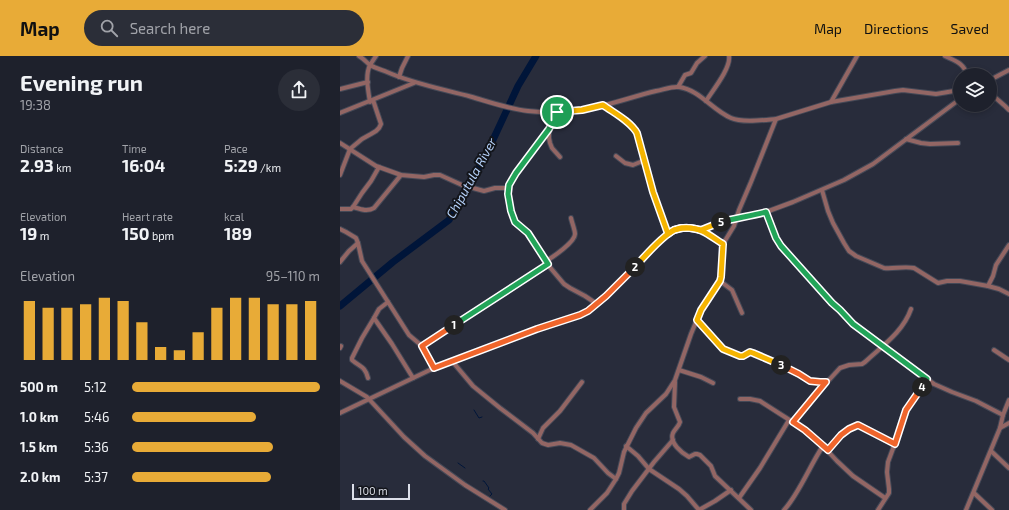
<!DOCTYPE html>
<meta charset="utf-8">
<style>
body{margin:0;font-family:"Exo 2",sans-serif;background:#2b2e38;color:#f1f3f6;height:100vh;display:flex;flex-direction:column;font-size:15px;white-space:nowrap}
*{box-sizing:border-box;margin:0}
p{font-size:13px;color:#a1a3a9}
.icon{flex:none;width:22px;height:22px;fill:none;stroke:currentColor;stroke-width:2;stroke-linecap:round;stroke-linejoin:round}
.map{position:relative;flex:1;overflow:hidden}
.details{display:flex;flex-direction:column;background:#1e212c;width:340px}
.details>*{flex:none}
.controls{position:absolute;left:613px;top:12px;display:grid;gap:8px}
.controls a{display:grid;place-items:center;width:44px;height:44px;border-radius:50%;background:#1e212c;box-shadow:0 2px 6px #0003,0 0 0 1px #3c3e48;font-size:20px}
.scale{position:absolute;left:12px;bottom:10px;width:58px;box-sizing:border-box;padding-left:4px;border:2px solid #dcdfe9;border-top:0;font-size:11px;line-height:14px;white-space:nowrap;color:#dcdfe9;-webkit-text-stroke:3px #13151b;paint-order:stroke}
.pin{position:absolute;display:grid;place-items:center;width:34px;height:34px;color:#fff;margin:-17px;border:2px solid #fff;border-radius:50%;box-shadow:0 1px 4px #0007}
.km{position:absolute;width:20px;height:20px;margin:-10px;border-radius:50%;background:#222;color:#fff;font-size:11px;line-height:20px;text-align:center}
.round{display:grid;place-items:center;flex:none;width:42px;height:42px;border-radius:21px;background:#2b2e38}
.summary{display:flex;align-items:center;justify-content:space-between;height:68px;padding:0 20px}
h1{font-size:22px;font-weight:700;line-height:30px}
.stats{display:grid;grid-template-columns:repeat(3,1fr);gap:6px;height:68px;padding:4px 20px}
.stats div{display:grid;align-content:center}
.stats b{font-size:17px;font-weight:700}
.stats small{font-size:11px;font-weight:400}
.stats p{font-size:11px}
.chart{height:112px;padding:8px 20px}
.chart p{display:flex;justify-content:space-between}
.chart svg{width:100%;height:72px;margin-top:4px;stroke:#e8ab37;stroke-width:6}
ul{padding:0 20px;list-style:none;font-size:13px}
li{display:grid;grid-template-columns:64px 48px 1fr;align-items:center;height:30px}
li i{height:10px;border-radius:5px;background:#e8ab37}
header{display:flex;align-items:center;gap:24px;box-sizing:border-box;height:56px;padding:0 20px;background:#e8ab37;color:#111}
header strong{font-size:19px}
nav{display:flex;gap:22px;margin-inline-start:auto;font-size:14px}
.search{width:280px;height:36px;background:#2b2e38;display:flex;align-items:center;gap:10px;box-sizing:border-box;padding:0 14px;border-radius:22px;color:#a1a3a9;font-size:15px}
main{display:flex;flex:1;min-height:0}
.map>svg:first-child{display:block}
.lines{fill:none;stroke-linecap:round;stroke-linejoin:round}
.stream{stroke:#001539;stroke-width:1}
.river{stroke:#001539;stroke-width:7}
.street-casing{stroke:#454957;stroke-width:6}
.street{stroke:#936664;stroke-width:4}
.split-1-casing{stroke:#fff;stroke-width:8}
.split-2-casing{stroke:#fff;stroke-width:8}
.split-3-casing{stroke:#fff;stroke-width:8}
.split-4-casing{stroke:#fff;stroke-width:8}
.split-5-casing{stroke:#fff;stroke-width:8}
.split-6-casing{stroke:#fff;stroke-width:8}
.split-1{stroke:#22a559;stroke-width:5}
.split-2{stroke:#f0652b;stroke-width:5}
.split-3{stroke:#f5b400;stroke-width:5}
.split-4{stroke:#f0652b;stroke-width:5}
.split-5{stroke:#22a559;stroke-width:5}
.split-6{stroke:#f5b400;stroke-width:5}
.labels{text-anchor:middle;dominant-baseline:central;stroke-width:4;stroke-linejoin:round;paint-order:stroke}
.water-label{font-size:13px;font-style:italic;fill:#b5d1f9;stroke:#13151b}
</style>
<header>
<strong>Map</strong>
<div class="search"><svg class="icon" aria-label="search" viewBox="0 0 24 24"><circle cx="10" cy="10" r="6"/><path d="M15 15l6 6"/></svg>Search here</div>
<nav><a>Map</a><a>Directions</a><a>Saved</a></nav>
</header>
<main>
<section class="details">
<div class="summary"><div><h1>Evening run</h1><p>19:38</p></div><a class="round"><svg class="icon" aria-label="share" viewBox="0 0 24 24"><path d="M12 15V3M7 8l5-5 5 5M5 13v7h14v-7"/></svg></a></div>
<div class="stats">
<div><p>Distance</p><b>2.93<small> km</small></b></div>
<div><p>Time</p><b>16:04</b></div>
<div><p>Pace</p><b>5:29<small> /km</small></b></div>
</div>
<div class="stats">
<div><p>Elevation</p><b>19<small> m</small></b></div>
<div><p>Heart rate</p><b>150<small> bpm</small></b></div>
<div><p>kcal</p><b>189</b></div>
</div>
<div class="chart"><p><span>Elevation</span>95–110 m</p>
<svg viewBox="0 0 160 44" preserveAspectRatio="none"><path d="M5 44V8M15 44V12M25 44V12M35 44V10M45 44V6M55 44V8M65 44V21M75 44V36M85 44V38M95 44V27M105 44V12M115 44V6M125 44V6M135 44V10M145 44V10M155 44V8"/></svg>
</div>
<ul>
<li><b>500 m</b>5:12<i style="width:100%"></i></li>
<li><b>1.0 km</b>5:46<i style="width:66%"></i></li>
<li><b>1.5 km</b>5:36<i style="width:75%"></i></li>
<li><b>2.0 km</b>5:37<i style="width:74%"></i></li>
</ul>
</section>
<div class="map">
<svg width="669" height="454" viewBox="0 0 669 454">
<rect width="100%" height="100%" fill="#282c3b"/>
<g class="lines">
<!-- stream -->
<g class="stream">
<path d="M79 290 88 304"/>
<path d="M134 354 139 362 142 361"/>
<path d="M118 407 125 412"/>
<path d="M143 425H144L149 432 148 433 152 438 150 440"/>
</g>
<!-- river -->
<path class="river" d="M0 250 53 206 109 164 146 99 178 30 196 0"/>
<defs>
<g id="street">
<path d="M19 0C24 3 26 6 30 9 35 12 42 14 47 16 74 28 103 33 132 41 149 46 169 53 188 55 206 57 224 57 242 54 267 50 291 41 316 35 323 34 332 30 339 31 360 34 372 54 391 62 402 67 424 64 436 63L491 46 555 35 563 34 596 38 620 34"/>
<path d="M605 0C615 5 624 7 627 19"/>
<path d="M59 21 62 12 68 0"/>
<path d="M650 24 669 14"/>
<path d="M338 31 345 19 351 17 357 7 365 0"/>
<path d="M0 33 28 26"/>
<path d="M650 37 665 50 669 54"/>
<path d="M366 45C373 34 391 12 389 0"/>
<path d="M30 46C28 34 25 19 30 9 32 6 34 3 36 0"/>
<path d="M491 46 517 0"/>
<path d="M263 49 288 66 296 74 305 104 313 136 328 179"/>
<path d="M217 56 209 73V82L210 87 212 92 220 101"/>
<path d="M0 57 74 27"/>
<path d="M209 73 185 104 169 129 168 138 171 155 175 167 188 177 208 209 224 228 230 232 245 240 257 248"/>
<path d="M566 83 581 87 590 88 618 87"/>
<path d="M0 87 36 110 61 119 84 121 94 119H100L122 129 144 135 155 132H169"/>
<path d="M276 100 285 107 293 109 305 104"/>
<path d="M0 119 10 93 22 83 31 78 36 75 39 72 41 68 33 44"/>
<path d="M482 134 488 155 493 167 504 187 509 195 516 200 544 212C554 213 564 210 574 212L598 227 607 225H620L648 230 659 233 669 238"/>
<path d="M13 151C20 153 27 156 34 152L61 119"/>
<path d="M0 153H11L13 151 22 137 31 125 39 111"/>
<path d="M426 156 436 182 441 190 492 247 501 254 513 268 587 323 594 328 612 336 636 345 663 359"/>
<path d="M0 173 6 176 16 182 18 187 22 205 69 279 82 290 94 312"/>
<path d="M361 174 383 188"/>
<path d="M206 205C213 201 235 186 235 178 235 174 232 167 231 162"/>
<path d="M0 206 9 195 18 187"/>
<path d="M380 225 392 234 402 257"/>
<path d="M648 230 653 220 656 209 669 189"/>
<path d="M48 246 39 253 34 262 52 288 73 322"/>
<path d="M357 264 383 293 400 300H403L410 296 413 297 448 313 470 325 480 326H486L489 324 500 312 509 309 522 308 525 306C542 290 563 276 571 253"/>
<path d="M82 290 208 209"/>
<path d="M0 292 1 290"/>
<path d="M654 294 669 304"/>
<path d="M112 305 133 330 160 352 193 377 202 387 208 389 220 387 231 389 254 402 268 417 276 423"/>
<path d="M339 314 361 321 373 327"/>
<path d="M28 322C25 310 20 311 12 304V302L22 282 34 262"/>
<path d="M0 325 27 341 64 381 85 400 125 429 165 454"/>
<path d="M335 326 334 351 340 366C339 370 335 373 333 377 329 387 342 397 349 401L355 398H357L360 399 371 410 375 420 411 454"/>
<path d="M400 343H410L420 345 462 372 483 390 497 405 513 420 545 442"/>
<path d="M0 357 94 312 197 273 241 259 248 255 266 240 322 183 334 174 342 172H349L361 174 375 168 389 164 411 160 426 156 453 146 504 124 533 108 620 43"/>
<path d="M453 366 486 326"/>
<path d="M660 372 669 367"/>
<path d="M198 383 203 372 220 355 242 326"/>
<path d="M286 390 298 400 309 413 339 433 347 440 359 454"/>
<path d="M488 395 501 379 509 373 519 369 555 388"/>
<path d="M651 395 669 412"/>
<path d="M634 437 652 454"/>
<path d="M399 442 420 412 449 364"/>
<path d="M250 454 267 437 276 423 279 417 284 396 296 372 306 357 326 338 335 324 351 278 361 254 380 225 383 188 394 170 399 154 411 126 436 63"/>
<path d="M284 454V448L292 435 314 406 333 384"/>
<path d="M359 454 375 445 391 434"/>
<path d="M444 454C459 438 470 409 483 390"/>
<path d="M538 454 549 437V433L547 416 548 406 567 355 587 323"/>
<path d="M626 454 660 372 663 359 669 344"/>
</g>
</defs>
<!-- street casing -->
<use href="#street" class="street-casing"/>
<!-- street -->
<use href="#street" class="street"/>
</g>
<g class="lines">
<defs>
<path id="split-1" d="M114 269 208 208 188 177 175 166 171 155 168 138 169 129 176 117 209 73 217 56"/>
<path id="split-2" d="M114 269 82 290 94 312 197 273 240 259 248 255 266 240 295 211"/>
<path id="split-3" d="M295 211C305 200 321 181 334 174 342 171 354 171 362 175 369 178 376 184 383 188L381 221 380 225 361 254 357 264 383 293 400 300H403L410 296 413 297 441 309"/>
<path id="split-4" d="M441 309 459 318 470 325 480 326H486L453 366 465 374 488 394 501 379 509 373 518 369 555 388 566 354 582 331"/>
<path id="split-5" d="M381 166C396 162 411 160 426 156L436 182 441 190 492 247 500 254 513 268 587 323 582 331"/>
<path id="split-6" d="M217 56 242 54 263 49C274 57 290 65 297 77L313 136 328 178 334 174 342 172H350L361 174 381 166"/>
</defs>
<!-- split-1 casing -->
<use href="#split-1" class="split-1-casing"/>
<!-- split-2 casing -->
<use href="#split-2" class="split-2-casing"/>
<!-- split-3 casing -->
<use href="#split-3" class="split-3-casing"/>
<!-- split-4 casing -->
<use href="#split-4" class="split-4-casing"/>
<!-- split-5 casing -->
<use href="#split-5" class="split-5-casing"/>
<!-- split-6 casing -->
<use href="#split-6" class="split-6-casing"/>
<!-- split-1 -->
<use href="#split-1" class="split-1"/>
<!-- split-2 -->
<use href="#split-2" class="split-2"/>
<!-- split-3 -->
<use href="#split-3" class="split-3"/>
<!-- split-4 -->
<use href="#split-4" class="split-4"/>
<!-- split-5 -->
<use href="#split-5" class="split-5"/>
<!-- split-6 -->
<use href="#split-6" class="split-6"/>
</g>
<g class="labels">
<!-- water labels -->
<g class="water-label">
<text transform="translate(131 122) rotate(-61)">Chiputula River</text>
</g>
</g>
</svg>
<div class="controls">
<a><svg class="icon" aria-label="layers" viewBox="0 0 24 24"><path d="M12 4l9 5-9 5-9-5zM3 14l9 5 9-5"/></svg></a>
</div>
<div class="scale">100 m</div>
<div class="pin" style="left:217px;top:56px;background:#1e9e55"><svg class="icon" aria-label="arrive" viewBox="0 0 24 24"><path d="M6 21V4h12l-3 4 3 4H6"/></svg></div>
<b class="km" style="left:114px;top:269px">1</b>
<b class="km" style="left:295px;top:211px">2</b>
<b class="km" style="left:441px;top:309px">3</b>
<b class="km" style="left:582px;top:331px">4</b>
<b class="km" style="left:381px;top:166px">5</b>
</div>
</main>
